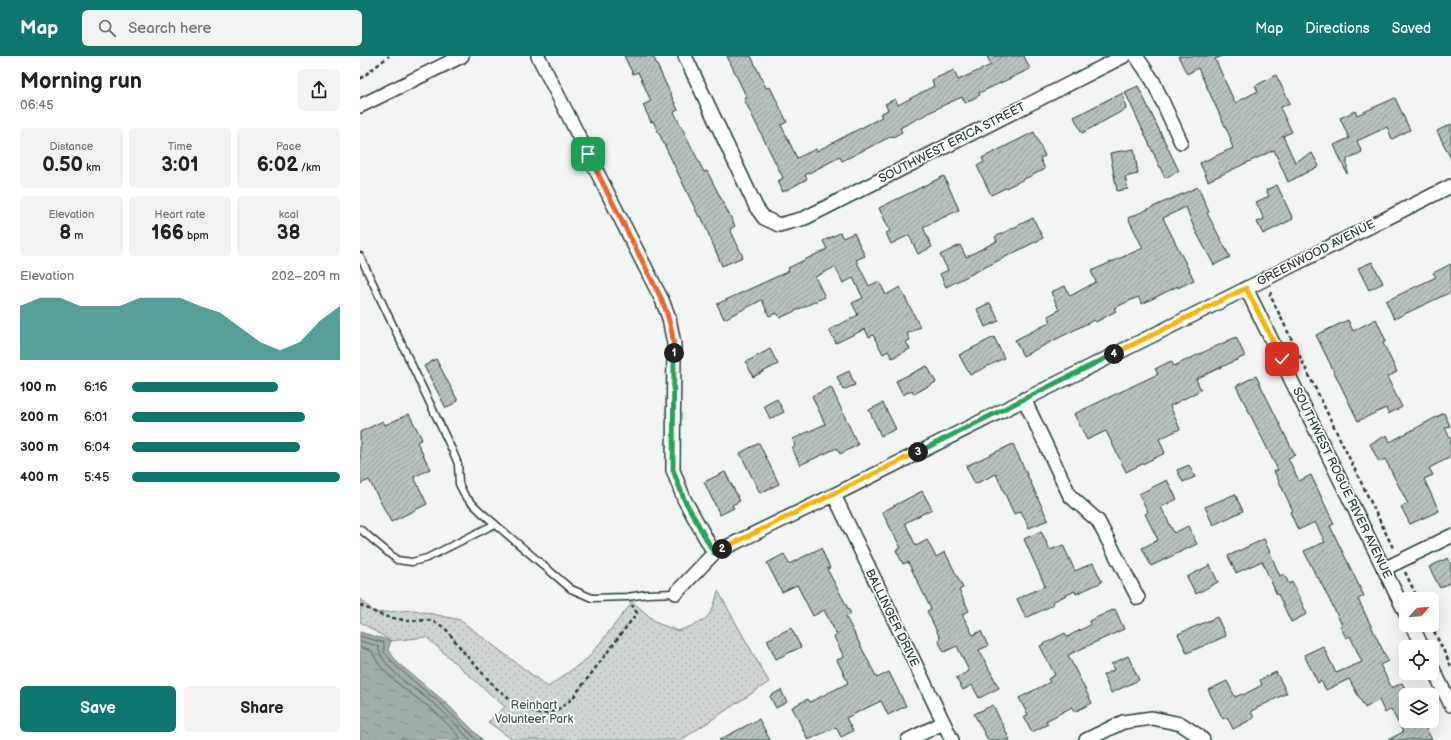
<!DOCTYPE html>
<meta charset="utf-8">
<style>
body{margin:0;font-family:"Balsamiq Sans",sans-serif;background:#f2f2f2;color:#222;height:100vh;display:flex;flex-direction:column;font-size:15px;white-space:nowrap}
*{box-sizing:border-box;margin:0}
p{font-size:13px;color:#767676}
.icon{flex:none;width:22px;height:22px;fill:none;stroke:currentColor;stroke-width:2;stroke-linecap:round;stroke-linejoin:round}
.map{position:relative;flex:1;overflow:hidden}
.sheet{display:flex;flex-direction:column;background:#fff;width:360px}
.sheet>*{flex:none}
.needle{width:26px;rotate:64deg}
.controls{position:absolute;left:1039px;top:536px;display:grid;gap:8px}
.controls a{display:grid;place-items:center;width:40px;height:40px;border-radius:6px;background:#fff;box-shadow:0 4px 16px #0002;font-size:20px}
.pin{position:absolute;display:grid;place-items:center;width:34px;height:34px;color:#fff;margin:-17px;border-radius:8px;box-shadow:0 2px 6px #0006}
.km{position:absolute;width:20px;height:20px;margin:-10px;border-radius:50%;background:#222;color:#fff;font-size:11px;line-height:20px;text-align:center}
.round{display:grid;place-items:center;flex:none;width:42px;height:42px;border-radius:6px;background:#f2f2f2}
.head{display:flex;align-items:center;justify-content:space-between;height:68px;padding:0 20px}
h1{font-size:22px;font-weight:700;line-height:30px}
.stats{display:grid;grid-template-columns:repeat(3,1fr);gap:6px;height:68px;padding:4px 20px}
.stats div{display:grid;align-content:center;border-radius:6px;background:#f2f2f2;text-align:center}
.stats b{font-size:20px;font-weight:700}
.stats small{font-size:11px;font-weight:400}
.stats p{font-size:11px}
.chart{height:112px;padding:8px 20px}
.chart p{display:flex;justify-content:space-between}
.chart svg{width:100%;height:72px;margin-top:4px;fill:#0f766e;opacity:.7}
.cta{display:flex;gap:8px;margin-top:auto;padding:8px 20px}
.cta a{flex:1;height:46px;border-radius:6px;background:#0f766e;color:#fff;font-size:16px;font-weight:700;line-height:46px;text-align:center}
.cta a+a{background:#f2f2f2;color:#222}
ul{padding:0 20px;list-style:none;font-size:13px}
li{display:grid;grid-template-columns:64px 48px 1fr;align-items:center;height:30px}
li i{height:10px;border-radius:5px;background:#0f766e}
header{display:flex;align-items:center;gap:24px;box-sizing:border-box;height:56px;padding:0 20px;background:#0f766e;color:#fff}
header strong{font-size:19px}
nav{display:flex;gap:22px;margin-inline-start:auto;font-size:14px}
.search{width:280px;height:36px;background:#f2f2f2;display:flex;align-items:center;gap:10px;box-sizing:border-box;padding:0 14px;border-radius:6px;color:#767676;font-size:15px}
main{display:flex;flex:1;min-height:0}
.map>svg:first-child{display:block}
.park{fill:url(#park-dots);stroke:#768984}
.water{fill:url(#water-ripples);stroke:#6d807b}
.lines{fill:none;stroke-linecap:round;stroke-linejoin:round}
.shore{stroke:#536a63;stroke-width:1}
.building{fill:url(#building-hatch);stroke:#1f3d34}
.lane-casing{stroke:#1f3d34;stroke-width:9}
.street-casing{stroke:#1f3d34;stroke-width:16}
.path{stroke:#1f3d34;stroke-width:2.5;stroke-dasharray:4 3;stroke-linecap:butt}
.lane{stroke:#fff;stroke-width:6}
.street{stroke:#fff;stroke-width:13}
.split-1-casing{stroke:#fff;stroke-width:8}
.split-2-casing{stroke:#fff;stroke-width:8}
.split-3-casing{stroke:#fff;stroke-width:8}
.split-4-casing{stroke:#fff;stroke-width:8}
.split-5-casing{stroke:#fff;stroke-width:8}
.split-1{stroke:#f0652b;stroke-width:5}
.split-2{stroke:#22a559;stroke-width:5}
.split-3{stroke:#f5b400;stroke-width:5}
.split-4{stroke:#22a559;stroke-width:5}
.split-5{stroke:#f5b400;stroke-width:5}
.labels{text-anchor:middle;dominant-baseline:central;stroke-width:3.5;stroke-linejoin:round;paint-order:stroke}
.street-label{font-size:12px;fill:#1f3d34;stroke:#fff}
.park-label{font-size:12px;fill:#425b54;stroke:#fff}
</style>
<header>
<strong>Map</strong>
<div class="search"><svg class="icon" aria-label="search" viewBox="0 0 24 24"><circle cx="10" cy="10" r="6"/><path d="M15 15l6 6"/></svg>Search here</div>
<nav><a>Map</a><a>Directions</a><a>Saved</a></nav>
</header>
<main>
<section class="sheet">
<div class="head"><div><h1>Morning run</h1><p>06:45</p></div><a class="round"><svg class="icon" aria-label="share" viewBox="0 0 24 24"><path d="M12 15V3M7 8l5-5 5 5M5 13v7h14v-7"/></svg></a></div>
<div class="stats">
<div><p>Distance</p><b>0.50<small> km</small></b></div>
<div><p>Time</p><b>3:01</b></div>
<div><p>Pace</p><b>6:02<small> /km</small></b></div>
</div>
<div class="stats">
<div><p>Elevation</p><b>8<small> m</small></b></div>
<div><p>Heart rate</p><b>166<small> bpm</small></b></div>
<div><p>kcal</p><b>38</b></div>
</div>
<div class="chart"><p><span>Elevation</span>202–209 m</p>
<svg viewBox="0 0 160 44" preserveAspectRatio="none"><path d="M0 44V11L10 6L20 6L30 11L40 11L50 11L60 6L70 6L80 6L90 11L100 15L110 24L120 33L130 38L140 33L150 20L160 11V44z"/></svg>
</div>
<ul>
<li><b>100 m</b>6:16<i style="width:70%"></i></li>
<li><b>200 m</b>6:01<i style="width:83%"></i></li>
<li><b>300 m</b>6:04<i style="width:81%"></i></li>
<li><b>400 m</b>5:45<i style="width:100%"></i></li>
</ul>
<div class="cta"><a>Save</a><a>Share</a></div>
</section>
<div class="map">
<svg width="1091" height="684" viewBox="0 0 1091 684">
<defs>
<pattern id="park-dots" width="8" height="8" patternUnits="userSpaceOnUse"><rect width="8" height="8" fill="#ced5d3"/><path d="M2 2h.1M6 6h.1" fill="none" stroke="#b0b8b6" stroke-width="1.8" stroke-linecap="round"/></pattern>
<pattern id="water-ripples" width="26" height="14" patternUnits="userSpaceOnUse"><rect width="26" height="14" fill="#a1adaa"/><path d="M2 4q2-2 4 0t4 0M15 11q2-2 4 0t4 0" fill="none" stroke="#838e8b"/></pattern>
<pattern id="building-hatch" width="6" height="6" patternUnits="userSpaceOnUse"><rect width="6" height="6" fill="#b7c1bd"/><path d="M-1 1l2-2M0 6l6-6M5 7l2-2" fill="none" stroke="#949e9a"/></pattern>
</defs>
<rect width="100%" height="100%" fill="#f2f3f3"/>
<filter id="ink" filterUnits="userSpaceOnUse"><feTurbulence type="fractalNoise" baseFrequency=".025" numOctaves="2"/><feDisplacementMap in="SourceGraphic" scale="8" xChannelSelector="R" yChannelSelector="G"/><feConvolveMatrix kernelMatrix="1 2 1 2 8 2 1 2 1" color-interpolation-filters="sRGB"/></filter>
<g filter="url(#ink)">
<!-- park -->
<path class="park" d="M358 535 409 626 321 684H153L128 666 145 651 66 581 31 585 0 566V542L15 557 54 554 100 564 188 631 228 602 271 548 267 541 297 567 318 575C345 565 351 565 358 535Z"/>
<!-- water -->
<path class="water" d="M0 576 31 585 28 594 39 608 84 645 123 684H0Z"/>
<g class="lines">
<!-- shore -->
<g class="shore">
<path d="M0 580 24 587V596L37 611 81 648 117 684"/>
<path d="M0 585 18 590C22 614 60 636 78 651 89 661 100 673 110 684"/>
<path d="M0 591 12 595C21 620 54 639 74 655 84 664 93 674 102 684"/>
</g>
</g>
<!-- building -->
<g class="building">
<path d="M264 0H293L318 54 314 56 344 116 347 115 375 170 370 173 383 201 362 210 341 160 339 161 293 65 291 66 283 49 291 45 278 16 273 18Z"/>
<path d="M367 0H391L406 32 410 31 427 66 421 69 437 102 456 93 457 95 522 61 520 58 528 54 525 48 535 43 538 49 574 30 572 24 594 14 598 24 631 9 627 0H664L670 13 619 37 620 39 605 47 602 41 584 49 540 72 542 76 533 81 532 80 482 105 480 101 445 119 447 123 423 136 418 125 423 122 384 43 387 42Z"/>
<path d="M818 0H862L855 3 875 47 898 35 895 30 916 19 930 47 920 52 932 76 923 80 935 106 952 97 959 110 928 126 914 94 848 125 840 107 873 92 870 84 871 83 838 12 827 18Z"/>
<path d="M778 30 819 115 805 122 765 36Z"/>
<path d="M763 37 766 53 722 77 714 61 755 40V41Z"/>
<path d="M1035 42 1050 74 1032 83 1027 71 997 85 1002 96 987 103V118L974 89 989 82 980 62 995 55 997 59Z"/>
<path d="M1091 68V103L1077 75Z"/>
<path d="M674 76 685 100 680 102 685 113 631 139 617 110 624 106 622 102Z"/>
<path d="M774 93 778 118 765 121 768 133 757 135 750 97Z"/>
<path d="M584 120 599 154 563 171 572 191 558 198 549 179 531 188 526 177 530 175 519 152Z"/>
<path d="M917 129 933 163 903 178 897 166 904 163 896 146 909 140 906 134Z"/>
<path d="M838 131 849 156 847 157 870 201 854 209 834 172 826 151 803 162 834 224 818 232V230L782 248 778 241 754 252 756 255 736 266 734 264 663 300 655 284 691 266 688 260 699 254 691 236 705 230 710 240 736 226 731 215 783 192 768 162Z"/>
<path d="M673 162 683 182 586 231 580 218 588 214 580 199 600 189 606 201 637 185 635 181Z"/>
<path d="M480 177 483 182 494 177 505 200 496 204 509 230 519 225 526 239 540 231 560 271 547 278 550 284 546 286 550 293 532 302 528 295 523 298 513 279 509 281 505 273 476 287 469 274 498 259 492 247 503 242 493 222 483 227 475 211 455 221 465 241 420 262 417 257 409 260 402 244 364 263 357 248 429 215 428 212 467 193 463 185Z"/>
<path d="M1012 206 1023 227 1009 234 998 212Z"/>
<path d="M1091 208V236L1034 263 1026 245 1076 221 1073 217Z"/>
<path d="M630 247 639 265 625 271 617 253Z"/>
<path d="M1016 263 1026 285 1023 287 1037 316 1027 321 1042 351 1028 358 1026 352 998 365 956 279 988 264 993 275Z"/>
<path d="M634 281 644 302 610 319 599 299Z"/>
<path d="M876 281 885 300 836 323 841 334 810 350 820 373 799 383 805 397 766 416 746 375 727 384 714 358 798 318 795 313 811 305 814 310Z"/>
<path d="M410 293 418 308 393 321 386 306Z"/>
<path d="M76 303 98 345 86 352 64 310Z"/>
<path d="M567 310 576 326 554 338 552 334 543 339 536 325Z"/>
<path d="M489 315 495 329 483 334 477 321Z"/>
<path d="M896 320 935 399 928 402 939 425 951 419 974 468 970 470 1004 540 998 543 1028 605 1020 609 1032 632 1042 627 1046 634V665H1062L1072 684H1028L1043 676 1031 653 1025 657 1019 644 1005 652 989 623 966 634 961 625 958 627 944 599 963 590 976 617 1002 606 990 580 986 582 980 570 982 569 958 521 957 522 944 495 965 486 955 466 938 474 930 456 933 455 914 415 918 414 876 330Z"/>
<path d="M471 331 498 389 480 398 477 392 440 409 432 392 435 390 433 383 465 368 452 340Z"/>
<path d="M417 343 424 356 410 363 404 350Z"/>
<path d="M523 347 536 373 521 380 509 354Z"/>
<path d="M1084 357 1090 370 1085 372 1091 384V401L1069 412 1073 419 1064 423 1079 455 1050 468 1041 451 1048 448 1025 403 1019 406 1010 388 1027 379 1030 386Z"/>
<path d="M49 358 62 383 57 386 70 413 54 421 67 448 31 466 9 424 0 428V376L23 365 25 369Z"/>
<path d="M399 387 419 428 400 437 380 397Z"/>
<path d="M653 388 688 464 669 472 661 455 654 458 636 418 615 428 606 410Z"/>
<path d="M829 409 835 421 823 426 817 414Z"/>
<path d="M365 416 380 445 372 449 374 452 360 459 344 426Z"/>
<path d="M807 424 817 443 801 451 814 477 828 470 837 488 791 510 782 492 798 484 785 458 788 456 779 438Z"/>
<path d="M562 435 572 453 545 467 556 490 567 484 576 501 585 496 603 532 599 534 609 555 602 558 613 579 621 575 628 590 619 594 639 632 619 642 612 629 603 634 596 622 609 615 597 590 584 596 578 584 580 582 567 555 571 553 548 506 543 508 536 494 541 492 522 456Z"/>
<path d="M875 438 883 455 853 469 845 451Z"/>
<path d="M681 475 690 494 703 489 715 515 733 507 742 526 716 538 715 535 692 546 693 549 666 562 657 543 685 530 664 483Z"/>
<path d="M904 483 920 520 924 518 929 528 932 526 947 558 931 566 918 538 917 539 902 505 876 517 868 500Z"/>
<path d="M461 492 470 512 467 513 491 558 486 561 517 622 529 616 546 650 528 659 521 645 486 662 493 675 481 681 476 671 448 684 432 651 448 643 450 646 488 627 477 604 484 601 474 581 477 579 464 554 453 560 437 529 422 536 407 507 424 498 429 508Z"/>
<path d="M1088 502 1091 508V526L1080 532 1069 511Z"/>
<path d="M850 509 858 526 836 538 827 521Z"/>
<path d="M755 553 764 573 708 599 732 647 714 656 712 651 686 665 688 668 672 676 664 661 668 659 659 642 690 626 688 623 695 619 680 590 705 577 707 581 730 569 729 565Z"/>
<path d="M857 561 866 580 827 597 818 578Z"/>
<path d="M431 572 441 591 416 603 407 584Z"/>
<path d="M768 600 779 624 751 637 743 619 754 614 751 608Z"/>
<path d="M916 616 927 637 891 655 894 662 873 673 867 661 863 663 848 634 867 625 875 641 882 638 883 639 902 629 900 624Z"/>
<path d="M421 634 427 646 416 652 410 640Z"/>
<path d="M633 649 650 684H628L614 658Z"/>
<path d="M399 663 410 684H359Z"/>
</g>
<g class="lines">
<defs>
<g id="lane">
<path d="M0 200 93 396 98 408 99 428 105 440 121 456 211 533 232 542 267 541 287 538 316 537"/>
<path d="M0 473 37 504 52 506 67 502 135 468"/>
</g>
<g id="street">
<path d="M178 0 302 244 309 262 314 288 313 414 324 443 354 497"/>
<path d="M325 0 396 151 404 162 419 169 445 162 764 0"/>
<path d="M776 0 793 25 821 86"/>
<path d="M0 50 102 0"/>
<path d="M886 232 1046 558"/>
<path d="M664 343 710 440 738 465 778 542"/>
<path d="M474 439 592 684"/>
<path d="M1024 513 1091 480"/>
<path d="M316 537 354 497 474 439 1091 130"/>
<path d="M1052 569 1062 591"/>
<path d="M1072 611 1091 649"/>
<path d="M548 684 583 667"/>
<path d="M726 684 763 666 792 662 821 668 839 680 843 684"/>
</g>
</defs>
<!-- lane casing -->
<use href="#lane" class="lane-casing"/>
<!-- street casing -->
<use href="#street" class="street-casing"/>
<!-- path -->
<g class="path">
<path d="M0 23 29 0"/>
<path d="M911 236 910 239 1034 494"/>
<path d="M1045 516 1058 543"/>
<path d="M0 549 23 560 48 565 71 564 85 572 106 599 136 632 160 650 179 658 188 657 200 652 212 643 277 557 272 549"/>
<path d="M1071 569 1091 610"/>
</g>
<!-- lane -->
<use href="#lane" class="lane"/>
<!-- street -->
<use href="#street" class="street"/>
</g>
</g>
<g class="lines" filter="url(#ink)">
<defs>
<path id="split-1" d="M228 98 302 244C309 261 314 279 314 297"/>
<path id="split-2" d="M314 297 313 414 324 443 354 497 362 493"/>
<path id="split-3" d="M362 493 558 396"/>
<path id="split-4" d="M558 396 754 298"/>
<path id="split-5" d="M754 298 886 232 922 303"/>
</defs>
<!-- split-1 casing -->
<use href="#split-1" class="split-1-casing"/>
<!-- split-2 casing -->
<use href="#split-2" class="split-2-casing"/>
<!-- split-3 casing -->
<use href="#split-3" class="split-3-casing"/>
<!-- split-4 casing -->
<use href="#split-4" class="split-4-casing"/>
<!-- split-5 casing -->
<use href="#split-5" class="split-5-casing"/>
<!-- split-1 -->
<use href="#split-1" class="split-1"/>
<!-- split-2 -->
<use href="#split-2" class="split-2"/>
<!-- split-3 -->
<use href="#split-3" class="split-3"/>
<!-- split-4 -->
<use href="#split-4" class="split-4"/>
<!-- split-5 -->
<use href="#split-5" class="split-5"/>
</g>
<g class="labels">
<!-- street labels -->
<g class="street-label">
<text transform="translate(592 87) rotate(-27)">SOUTHWEST ERICA STREET</text>
<text transform="translate(956 197) rotate(-27)">GREENWOOD AVENUE</text>
<text transform="translate(982 427) rotate(64)">SOUTHWEST ROGUE RIVER AVENUE</text>
<text transform="translate(532 562) rotate(64)">BALLINGER DRIVE</text>
</g>
<!-- park labels -->
<g class="park-label">
<text x="174" y="649">Reinhart<tspan x="174" dy="14">Volunteer Park</tspan></text>
</g>
</g>
</svg>
<div class="controls">
<a><svg class="needle" viewBox="-14 -14 28 28"><path d="M0-13l5 13h-10z" fill="#e53935"/><path d="M0 13l5-13h-10z" fill="#767676"/></svg></a>
<a><svg class="icon" aria-label="locate" viewBox="0 0 24 24"><circle cx="12" cy="12" r="6"/><path d="M12 2v4M12 18v4M2 12h4M18 12h4"/></svg></a>
<a><svg class="icon" aria-label="layers" viewBox="0 0 24 24"><path d="M12 4l9 5-9 5-9-5zM3 14l9 5 9-5"/></svg></a>
</div>
<div class="pin" style="left:228px;top:98px;background:#1e9e55"><svg class="icon" aria-label="arrive" viewBox="0 0 24 24"><path d="M6 21V4h12l-3 4 3 4H6"/></svg></div>
<div class="pin" style="left:922px;top:303px;background:#d93025"><svg class="icon" aria-label="check" viewBox="0 0 24 24"><path d="M5 12l5 5 9-10"/></svg></div>
<b class="km" style="left:314px;top:297px">1</b>
<b class="km" style="left:362px;top:493px">2</b>
<b class="km" style="left:558px;top:396px">3</b>
<b class="km" style="left:754px;top:298px">4</b>
</div>
</main>
